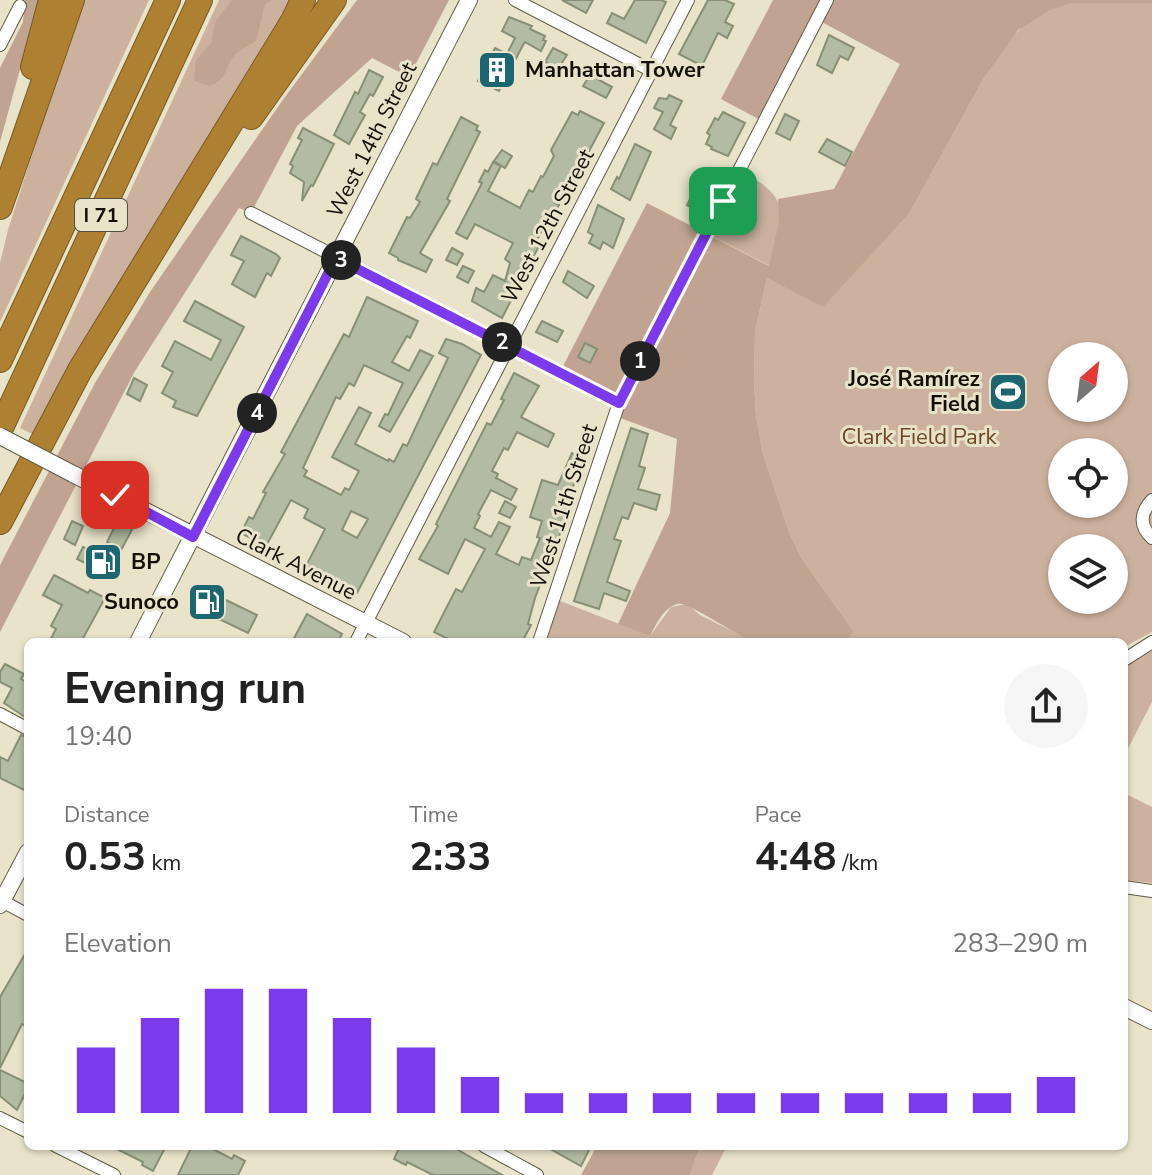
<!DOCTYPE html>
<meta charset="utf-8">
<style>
body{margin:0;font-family:"Nunito Sans",sans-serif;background:#f6f6f6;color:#222;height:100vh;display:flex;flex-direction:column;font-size:30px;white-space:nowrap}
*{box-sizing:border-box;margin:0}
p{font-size:26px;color:#767676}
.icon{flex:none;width:44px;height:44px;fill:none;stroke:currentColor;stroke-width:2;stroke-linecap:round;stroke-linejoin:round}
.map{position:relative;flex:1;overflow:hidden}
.details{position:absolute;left:24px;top:638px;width:1104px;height:512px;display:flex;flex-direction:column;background:#fff;border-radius:12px;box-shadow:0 2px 6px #0004}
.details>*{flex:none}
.needle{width:52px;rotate:28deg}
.buttons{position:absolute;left:1048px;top:342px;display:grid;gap:16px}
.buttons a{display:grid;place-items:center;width:80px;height:80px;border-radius:50%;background:#fff;box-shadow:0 2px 6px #0004;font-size:40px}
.pin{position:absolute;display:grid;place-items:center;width:68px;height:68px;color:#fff;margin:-34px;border-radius:16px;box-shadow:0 4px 12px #0006}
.km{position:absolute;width:40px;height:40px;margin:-20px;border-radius:50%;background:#222;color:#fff;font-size:22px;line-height:40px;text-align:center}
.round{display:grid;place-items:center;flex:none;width:84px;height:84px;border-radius:42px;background:#f6f6f6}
.summary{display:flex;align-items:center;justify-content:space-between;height:136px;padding:0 40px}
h1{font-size:44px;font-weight:700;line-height:60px}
.metrics{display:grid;grid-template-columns:repeat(3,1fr);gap:12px;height:136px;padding:8px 40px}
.metrics div{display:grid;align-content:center}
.metrics b{font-size:40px;font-weight:700}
.metrics small{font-size:22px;font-weight:400}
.metrics p{font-size:22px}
.chart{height:224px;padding:16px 40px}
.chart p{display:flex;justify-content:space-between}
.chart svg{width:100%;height:144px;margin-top:8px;stroke:#7c3aed;stroke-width:6}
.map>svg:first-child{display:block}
.green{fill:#ccb19e;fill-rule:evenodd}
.forest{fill:#c0a491}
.building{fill:#b3bba2;stroke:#888f77;stroke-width:2;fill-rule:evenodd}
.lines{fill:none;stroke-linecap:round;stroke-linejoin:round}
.minor-casing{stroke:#605c45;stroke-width:14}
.tertiary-casing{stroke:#605c45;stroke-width:18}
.motorway-casing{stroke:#775923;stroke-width:26}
.minor{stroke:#fff;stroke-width:12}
.tertiary{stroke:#fff;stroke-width:16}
.motorway{stroke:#ae8032;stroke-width:24}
.tertiary-bridge-casing{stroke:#605c45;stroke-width:18;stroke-linecap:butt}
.tertiary-bridge{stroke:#fff;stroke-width:16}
.route-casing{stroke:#fff;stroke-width:16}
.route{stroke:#7c3aed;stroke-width:10}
.labels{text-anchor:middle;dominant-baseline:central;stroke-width:6;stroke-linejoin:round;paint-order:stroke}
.shield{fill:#e8e3c9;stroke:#524f41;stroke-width:2}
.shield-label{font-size:20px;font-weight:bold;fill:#121007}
.poi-label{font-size:22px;font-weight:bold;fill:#121007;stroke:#e8e3c9;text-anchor:start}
.street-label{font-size:22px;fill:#121007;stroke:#e8e3c9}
.park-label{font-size:22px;fill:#6f4527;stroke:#e8e3c9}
</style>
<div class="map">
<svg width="1152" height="1175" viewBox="0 0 1152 1175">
<rect width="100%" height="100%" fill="#e8e3c9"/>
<!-- green -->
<g class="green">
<path d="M81 0H149L0 322V263L8 230Z"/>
<path d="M219 0H295L34 435 20 428Z"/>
<path d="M1091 2 1152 3V632L1124 647V642H842L854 632 802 559 789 532 763 454 756 416 754 380 755 332 767 278 823 306 909 214 984 78 1012 37 1024 25 1049 11 1073 3ZM1062 356H1114V408H1062ZM1062 452H1114V504H1062ZM1062 548H1114V600H1062Z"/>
<path d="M740 170C795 201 782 211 770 266L706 233Z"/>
<path d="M555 599 650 636 671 607 687 604 700 615 754 642H539Z"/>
<path d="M1152 650V702L1124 756V667Z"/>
<path d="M1124 793 1152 807V883L1124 880Z"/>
<path d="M700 1146H727L712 1175H690Z"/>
</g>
<!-- forest -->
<g class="forest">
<path d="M25 0H39L0 142V68L23 22Z"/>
<path d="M232 0H272L265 4 256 41C250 45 239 50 234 56 223 70 229 78 209 86L194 81 196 60 211 43 215 22Z"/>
<path d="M357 0H449L409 77 372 58 297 126 251 213 239 208 135 371 0 632V565L95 383 150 292 282 101Z"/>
<path d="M773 0H1152V3H1073L1049 11 1018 30 984 78 909 214 823 307 767 278 755 332 754 380 756 416 763 454 789 532 802 559 854 632C850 636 845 641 839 642 826 644 764 645 753 641 735 636 689 601 677 604 663 608 656 625 650 636L618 624 670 513 677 439 615 416 619 403 560 372 647 203 769 266 779 222 778 199 834 189 900 64 818 20 766 123 721 99Z"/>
<path d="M597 1146H700L690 1175H581Z"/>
</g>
<!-- building -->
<g class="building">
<path d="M562 0H593L586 13Z"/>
<path d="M635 0H661L666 2 646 43 607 23 612 13 624 19Z"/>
<path d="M708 0H725L734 4 725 22 733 26 727 38 718 33 702 66 679 54Z"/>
<path d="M509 17 532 26 530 29 545 36 543 40 546 41 541 51 525 42 523 45 499 91 478 81 495 48 507 54 515 38 502 31Z"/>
<path d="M829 35 854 48 848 60 840 56 832 73 817 65Z"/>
<path d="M553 48 567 55 558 69 545 62Z"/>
<path d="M369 70 383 77 373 96 370 94 360 112 365 115 349 144 334 135 355 92 358 94Z"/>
<path d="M590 75 612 87 606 98 583 86Z"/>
<path d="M669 95 682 101 670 125 676 128 671 139 654 129 663 112 654 108 659 98 667 99Z"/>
<path d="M580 111 604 123 571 185 566 182 555 203 559 205 553 218 549 216 536 242 540 244 502 318 472 301 476 288 484 292 493 275 505 281 510 263 505 259 513 243 475 224 467 239 456 233 482 183 479 182 485 170 488 172 493 162 501 166 488 191 520 208 529 190 533 192 541 176 543 177 554 156 551 150 572 112 578 115Z"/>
<path d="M723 112 745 123 728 156 711 149 712 147 706 144 710 135 707 133 715 118 718 120Z"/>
<path d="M785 114 799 121 790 140 776 133Z"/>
<path d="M461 117 478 126 476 130 480 132 447 199 450 201 420 253 432 260 426 272 398 260V258L389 253 407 217 410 218 420 202 416 199 433 163 437 165Z"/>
<path d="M303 128 334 144 313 186 311 185 302 201 304 182 290 173 293 166 290 164 302 140 298 138Z"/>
<path d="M827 139 852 152 845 166 819 152Z"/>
<path d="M635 144 651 152 630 200 611 189 617 177 619 179Z"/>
<path d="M502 150 512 156 505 168 494 161Z"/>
<path d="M693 193 706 200 701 208 698 206 696 210 687 205Z"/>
<path d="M598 205 624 219 613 248 603 242 600 249 589 243 593 235 588 232Z"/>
<path d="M241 236 276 254 280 258 271 276 267 273 255 297 232 284 244 261 231 255Z"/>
<path d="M452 248 463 254 457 265 446 260Z"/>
<path d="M463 266 474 271 468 283 457 277Z"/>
<path d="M568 271 594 286 587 298 563 282Z"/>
<path d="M367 297 418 321 410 338 407 336 392 362 409 371 420 350 433 356 390 432 379 426 385 414 388 415 403 383 364 365 354 386 349 383 340 399 336 397 303 468 307 471 304 476 341 495 345 488 349 490 359 471 332 457 359 407 371 413 355 444 388 461 389 459 394 462 403 444 407 446 448 358 439 353 446 339 462 344 481 355 357 593 306 566 325 529 304 518 308 509 291 500 266 546 241 533 249 517 253 519 266 493 263 492 285 454 281 452 344 334 349 337ZM351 511 368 519 357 538 342 530Z"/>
<path d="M195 301 244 327 197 416 173 407 176 401 162 393 173 372 162 366 175 341 211 360 221 340 184 321Z"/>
<path d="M542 321 563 331 557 342 536 332Z"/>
<path d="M585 343 597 349 590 363 578 357Z"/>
<path d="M514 373 539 386 521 417 554 434 548 447 517 432 508 450 504 448 492 471 498 474 496 478 517 489 511 500 491 490 478 514 480 516 474 528 491 537 499 522 510 527 496 554 519 565 522 557 531 560 540 538 537 537 542 521 530 517 542 480 558 485 572 453 584 458 569 497 572 498 568 513 535 598 528 624 531 625 522 642H454L434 632 456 589 462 592 485 549 465 539 448 574 419 559 438 526 436 524 487 423 491 425 504 400 501 399Z"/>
<path d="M134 378 147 385 140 401 127 394Z"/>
<path d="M631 428 648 434 639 466 645 468 638 489 660 495 656 510 634 503 628 519 622 517 614 539 621 541 607 582 630 591 626 601 604 593 599 609 574 601Z"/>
<path d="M505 501 516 507 510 518 499 513Z"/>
<path d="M119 518 134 526 121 550 107 542Z"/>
<path d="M72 521 83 526 75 545 64 539Z"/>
<path d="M83 547 107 559 101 571 77 559Z"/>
<path d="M54 575 88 593 90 590 105 598 81 642H49L56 629 51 626 62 605 43 595Z"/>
<path d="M226 600 257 615 248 633 217 618Z"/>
<path d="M307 614 342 634 338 642H292Z"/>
<path d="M5 664 24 674 21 679 28 683V719L4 703 12 688 0 682V672Z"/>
<path d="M21 735 28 738V792L0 778V757L8 761Z"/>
<path d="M28 949V1027L22 1024 0 1068V997Z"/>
<path d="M0 1070 27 1083 25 1088 27 1090 17 1110 0 1096Z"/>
<path d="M111 1146H166L153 1171 142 1165 143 1162Z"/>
<path d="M192 1146H207L232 1159 234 1155 245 1161 238 1175H178Z"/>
<path d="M400 1146H451L502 1175H433L407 1162 406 1165 394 1159Z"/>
<path d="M545 1146H591L581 1166Z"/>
</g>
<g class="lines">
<defs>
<g id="minor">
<path d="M515 0 652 71"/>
<path d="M0 45 20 6"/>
<path d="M251 213 619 403"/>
<path d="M1152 500C1140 513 1139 526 1152 538"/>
<path d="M356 642 688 0"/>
<path d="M539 642 619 403 827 0"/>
<path d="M1124 660 1152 642"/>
<path d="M0 714 28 729"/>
<path d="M1124 887 1152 891"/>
<path d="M2 901 28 915"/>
<path d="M0 1118 28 1132"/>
<path d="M56 1146 114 1175"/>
<path d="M484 1146 537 1175"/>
</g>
<g id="tertiary">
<path d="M73 474 403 642"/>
<path d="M138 642 469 0"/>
<path d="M0 905 28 852"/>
<path d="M1124 1007 1152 1021"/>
</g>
<g id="motorway">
<path d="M33 67 51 0"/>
<path d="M251 117 334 0"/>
<path d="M0 207 72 0"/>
<path d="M0 360 168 0"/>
<path d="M0 430 200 0"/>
<path d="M0 522 80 370 293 21 303 0"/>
</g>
</defs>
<!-- minor casing -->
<use href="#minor" class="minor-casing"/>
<!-- tertiary casing -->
<use href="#tertiary" class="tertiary-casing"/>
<!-- motorway casing -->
<use href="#motorway" class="motorway-casing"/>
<!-- minor -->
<use href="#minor" class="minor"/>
<!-- tertiary -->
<use href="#tertiary" class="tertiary"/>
<!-- motorway -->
<use href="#motorway" class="motorway"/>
<defs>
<path id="tertiary-bridge" d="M0 436 73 474"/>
</defs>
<!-- tertiary-bridge casing -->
<use href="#tertiary-bridge" class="tertiary-bridge-casing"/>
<!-- tertiary-bridge -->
<use href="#tertiary-bridge" class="tertiary-bridge"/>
</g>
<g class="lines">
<defs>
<path id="route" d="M115 495 193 537 336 258 619 403 723 201"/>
</defs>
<!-- route casing -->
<use href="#route" class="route-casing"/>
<!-- route -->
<use href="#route" class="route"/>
</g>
<!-- icons -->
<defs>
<symbol id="building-square" viewBox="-11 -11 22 22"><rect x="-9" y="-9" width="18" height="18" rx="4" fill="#1b6671" stroke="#e8e3c9"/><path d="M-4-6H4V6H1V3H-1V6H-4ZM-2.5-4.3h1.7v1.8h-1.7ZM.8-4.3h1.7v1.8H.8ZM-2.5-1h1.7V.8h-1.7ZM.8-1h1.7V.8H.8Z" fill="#fff"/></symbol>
<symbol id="stadium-square" viewBox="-11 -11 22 22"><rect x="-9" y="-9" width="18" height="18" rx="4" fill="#1b6671" stroke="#e8e3c9"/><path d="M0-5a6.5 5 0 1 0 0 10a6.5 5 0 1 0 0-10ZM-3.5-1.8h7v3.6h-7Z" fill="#fff"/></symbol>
<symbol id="fuel-square" viewBox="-11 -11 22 22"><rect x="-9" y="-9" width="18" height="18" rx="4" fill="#1b6671" stroke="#e8e3c9"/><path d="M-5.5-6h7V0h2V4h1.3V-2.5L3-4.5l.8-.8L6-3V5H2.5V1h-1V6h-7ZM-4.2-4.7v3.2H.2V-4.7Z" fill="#fff"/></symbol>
</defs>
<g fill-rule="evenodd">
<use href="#building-square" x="475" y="48" width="44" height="44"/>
<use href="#stadium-square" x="986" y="370" width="44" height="44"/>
<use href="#fuel-square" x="81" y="540" width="44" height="44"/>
<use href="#fuel-square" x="185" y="580" width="44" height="44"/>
</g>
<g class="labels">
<!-- shield labels -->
<rect class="shield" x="75" y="199" width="52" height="32" rx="6"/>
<g class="shield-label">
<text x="101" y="215">I 71</text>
</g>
<!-- poi labels -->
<g class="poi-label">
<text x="525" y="70">Manhattan Tower</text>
<text x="980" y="379" text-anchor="end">José Ramírez<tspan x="980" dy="25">Field</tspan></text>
<text x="131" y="562">BP</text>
<text x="179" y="602" text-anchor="end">Sunoco</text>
</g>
<!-- street labels -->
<g class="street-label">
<text transform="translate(372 140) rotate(-63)">West 14th Street</text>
<text transform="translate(548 226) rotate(-62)">West 12th Street</text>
<text transform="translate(564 506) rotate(-72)">West 11th Street</text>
<text transform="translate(296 564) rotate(27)">Clark Avenue</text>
</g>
<!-- park labels -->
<g class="park-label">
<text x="919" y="437">Clark Field Park</text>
</g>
</g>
</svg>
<div class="buttons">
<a><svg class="needle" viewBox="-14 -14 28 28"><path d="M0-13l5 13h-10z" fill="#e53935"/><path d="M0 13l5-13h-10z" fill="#767676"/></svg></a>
<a><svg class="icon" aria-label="locate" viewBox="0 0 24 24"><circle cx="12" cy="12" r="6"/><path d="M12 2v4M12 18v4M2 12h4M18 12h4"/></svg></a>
<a><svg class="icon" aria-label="layers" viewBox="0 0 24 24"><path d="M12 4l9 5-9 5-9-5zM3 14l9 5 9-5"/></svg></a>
</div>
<div class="pin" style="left:723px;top:201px;background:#1e9e55"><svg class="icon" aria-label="arrive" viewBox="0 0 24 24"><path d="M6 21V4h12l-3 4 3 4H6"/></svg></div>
<div class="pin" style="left:115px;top:495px;background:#d93025"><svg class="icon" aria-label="check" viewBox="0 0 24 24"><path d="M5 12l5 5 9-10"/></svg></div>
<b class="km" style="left:640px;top:361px">1</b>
<b class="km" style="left:502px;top:342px">2</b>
<b class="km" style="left:341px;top:260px">3</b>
<b class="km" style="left:257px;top:413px">4</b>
<section class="details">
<div class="summary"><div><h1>Evening run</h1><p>19:40</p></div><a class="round"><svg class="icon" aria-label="share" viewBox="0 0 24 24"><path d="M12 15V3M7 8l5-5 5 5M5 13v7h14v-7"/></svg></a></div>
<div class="metrics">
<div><p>Distance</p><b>0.53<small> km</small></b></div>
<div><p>Time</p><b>2:33</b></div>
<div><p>Pace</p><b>4:48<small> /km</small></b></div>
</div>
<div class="chart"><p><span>Elevation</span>283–290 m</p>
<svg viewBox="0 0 160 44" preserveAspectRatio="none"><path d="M5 44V24M15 44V15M25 44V6M35 44V6M45 44V15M55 44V24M65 44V33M75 44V38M85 44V38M95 44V38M105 44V38M115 44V38M125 44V38M135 44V38M145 44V38M155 44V33"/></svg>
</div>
</section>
</div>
